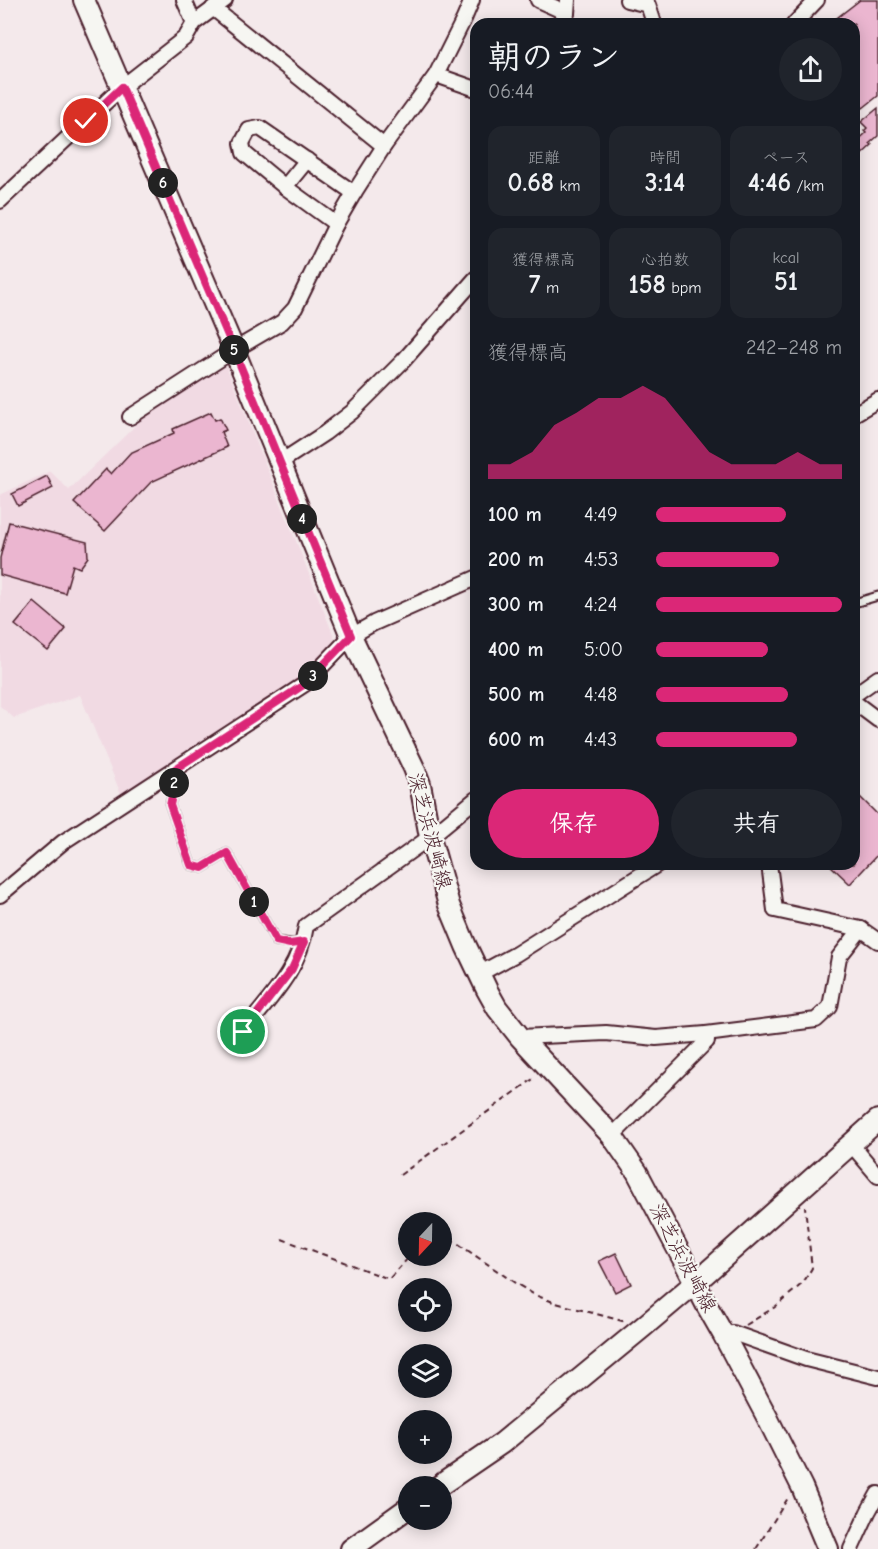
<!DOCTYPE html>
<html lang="ja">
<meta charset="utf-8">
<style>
body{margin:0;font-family:"Comic Neue","Klee One",sans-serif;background:#20242c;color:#f1f3f6;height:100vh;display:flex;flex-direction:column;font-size:22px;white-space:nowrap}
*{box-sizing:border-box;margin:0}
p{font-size:20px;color:#9ea1a6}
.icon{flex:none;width:33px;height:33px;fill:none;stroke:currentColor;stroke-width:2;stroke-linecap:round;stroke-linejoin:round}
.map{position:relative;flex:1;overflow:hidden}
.details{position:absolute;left:470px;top:18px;width:390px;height:852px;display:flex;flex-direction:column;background:#171b24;border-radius:18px;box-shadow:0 3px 15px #0003}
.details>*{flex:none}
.needle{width:39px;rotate:202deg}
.fabs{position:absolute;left:398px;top:1212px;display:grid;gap:12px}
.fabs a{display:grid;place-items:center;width:54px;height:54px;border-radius:50%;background:#171b24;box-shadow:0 3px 15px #0003;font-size:30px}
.pin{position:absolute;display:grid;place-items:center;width:51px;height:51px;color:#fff;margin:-26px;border:3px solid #fff;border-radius:50%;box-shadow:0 2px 6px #0007}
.km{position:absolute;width:30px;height:30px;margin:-15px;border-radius:50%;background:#222;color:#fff;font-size:16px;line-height:30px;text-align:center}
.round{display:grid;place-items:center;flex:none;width:63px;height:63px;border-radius:32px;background:#20242c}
.summary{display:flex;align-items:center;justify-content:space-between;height:102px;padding:0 18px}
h1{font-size:33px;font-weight:700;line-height:45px}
.figures{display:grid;grid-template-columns:repeat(3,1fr);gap:9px;height:102px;padding:6px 18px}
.figures div{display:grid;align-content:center;border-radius:15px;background:#20242c;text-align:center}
.figures b{font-size:26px;font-weight:700}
.figures small{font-size:16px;font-weight:400}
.figures p{font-size:16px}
.chart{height:168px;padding:12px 18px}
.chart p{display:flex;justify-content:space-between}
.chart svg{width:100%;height:108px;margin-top:6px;fill:#db2777;opacity:.7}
.primary-button{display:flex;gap:12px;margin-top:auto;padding:12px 18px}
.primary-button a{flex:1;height:69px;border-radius:36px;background:#db2777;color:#fff;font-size:24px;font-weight:700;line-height:69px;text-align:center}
.primary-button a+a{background:#20242c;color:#f1f3f6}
ul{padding:0 18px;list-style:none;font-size:20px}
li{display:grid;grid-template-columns:96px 72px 1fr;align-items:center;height:45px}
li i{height:15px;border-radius:8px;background:#db2777}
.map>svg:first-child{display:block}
.built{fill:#f1dae3}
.building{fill:#ebb6d0;stroke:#4a1f2b;stroke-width:1.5}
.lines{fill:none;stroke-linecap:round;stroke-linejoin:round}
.lane-casing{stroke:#4a1f2b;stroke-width:11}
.street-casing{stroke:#4a1f2b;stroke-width:18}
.secondary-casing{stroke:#4a1f2b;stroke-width:24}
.path{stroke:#4a1f2b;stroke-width:2;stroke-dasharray:6 4.5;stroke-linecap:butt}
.lane{stroke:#f6f6f2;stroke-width:7}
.street{stroke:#f6f6f2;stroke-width:14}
.secondary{stroke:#f6f6f2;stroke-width:20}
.route-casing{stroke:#fff;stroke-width:12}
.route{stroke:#db2777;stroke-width:8}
.labels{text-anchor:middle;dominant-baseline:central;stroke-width:4.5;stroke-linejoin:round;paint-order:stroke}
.street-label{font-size:20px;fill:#4a1f2b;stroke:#f6f6f2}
</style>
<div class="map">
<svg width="878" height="1549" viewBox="0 0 878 1549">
<rect width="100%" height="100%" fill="#f4e9eb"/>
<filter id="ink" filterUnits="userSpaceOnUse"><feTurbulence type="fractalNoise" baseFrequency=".0167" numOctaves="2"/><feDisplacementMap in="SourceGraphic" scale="12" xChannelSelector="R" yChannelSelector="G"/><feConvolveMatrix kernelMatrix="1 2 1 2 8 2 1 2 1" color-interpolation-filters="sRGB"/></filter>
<g filter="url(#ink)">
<!-- built -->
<path class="built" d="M225 363 335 639 300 682 188 756 121 794 80 695 14 718 0 706V495L50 471 69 490 138 423 164 401Z"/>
<!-- building -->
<g class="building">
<path d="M860 0H878V96L863 108 854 97V24H829Z"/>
<path d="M878 108V136L870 143 872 145 858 158 854 153V144L866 133 864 131 867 128 861 122Z"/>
<path d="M211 412 215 420 220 418 226 430 221 432 227 447 151 482 105 531 74 503 106 469 111 474 130 453 174 433 173 429Z"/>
<path d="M47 476 53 488 18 506 12 494Z"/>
<path d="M9 522 87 542 88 557 80 568 73 565 65 593 0 575V558Z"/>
<path d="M34 602 66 629 48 651 15 625Z"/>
<path d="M854 791 878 815V854L850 884 829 864H854Z"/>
<path d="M616 1253 631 1284 615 1292 599 1261Z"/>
</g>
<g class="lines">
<defs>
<g id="lane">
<path d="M854 603 878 596"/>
<path d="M175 769 177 773 170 805 191 865 202 868 227 853 276 941 290 943H301"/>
</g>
<g id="street">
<path d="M184 0 194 23"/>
<path d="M538 0 567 13"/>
<path d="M627 0 648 5 653 20 650 24"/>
<path d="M213 8 384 146"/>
<path d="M562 24 567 13 568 0"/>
<path d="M794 24 817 0"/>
<path d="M436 75 476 89"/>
<path d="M285 187 307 160"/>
<path d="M0 201 122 87 186 37 194 23 225 0"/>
<path d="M336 224 285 187 244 153 242 143 249 130 260 128 354 193"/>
<path d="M854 414 878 400"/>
<path d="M130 417 234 350 282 322 295 308 336 224 354 193 384 146 436 75 464 19 472 0"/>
<path d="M279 463 325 433 352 412 403 361 476 278"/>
<path d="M854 695 878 678"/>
<path d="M854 702 878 720"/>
<path d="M0 895 63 842 305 684 351 636 374 623 476 578"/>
<path d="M861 929 878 941"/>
<path d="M479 974 516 954 658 864"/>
<path d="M243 1032C269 999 300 969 306 926L430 837 476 799"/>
<path d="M520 1037 606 1033 656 1038 706 1034 816 1020 830 1007 839 957 861 929 775 910 769 864"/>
<path d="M612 1136 707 1041 706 1034"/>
<path d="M851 1144 878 1176"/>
<path d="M723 1334 733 1333 806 1359 878 1377"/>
<path d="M851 1549 868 1512 878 1494"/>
</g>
<g id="secondary">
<path d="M84 0 234 350 351 636 414 768 420 784 430 837 449 905 466 946 487 990 497 1008 520 1037 612 1136 637 1172 684 1261 707 1306 723 1334 767 1417 802 1487 828 1549"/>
<path d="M439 1486 502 1443 643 1327 695 1283 878 1120"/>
<path d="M351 1549 408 1508"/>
</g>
</defs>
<!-- lane casing -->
<use href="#lane" class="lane-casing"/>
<!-- street casing -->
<use href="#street" class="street-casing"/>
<!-- secondary casing -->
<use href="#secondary" class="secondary-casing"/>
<!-- path -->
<g class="path">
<path d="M400 1175 536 1077"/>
<path d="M441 1232 515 1283 535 1295 556 1303 626 1322"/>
<path d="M282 1239 389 1279 410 1256"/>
<path d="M746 1325 775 1307 803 1283 812 1268 805 1207"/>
<path d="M756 1549 788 1498"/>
</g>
<!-- lane -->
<use href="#lane" class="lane"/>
<!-- street -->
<use href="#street" class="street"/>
<!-- secondary -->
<use href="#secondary" class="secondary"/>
</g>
</g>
<g class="lines" filter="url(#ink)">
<defs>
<path id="route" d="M86 121 122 87 234 350 351 636 305 684 175 769 177 773 170 805 191 865 202 868 227 853 276 941 290 944 304 942 292 969 243 1032"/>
</defs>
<!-- route casing -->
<use href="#route" class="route-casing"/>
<!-- route -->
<use href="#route" class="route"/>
</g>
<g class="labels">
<!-- street labels -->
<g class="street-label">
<text transform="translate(430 831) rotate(75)">深芝浜波崎線</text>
<text transform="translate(683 1258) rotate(62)">深芝浜波崎線</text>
</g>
</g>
</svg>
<div class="fabs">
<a><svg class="needle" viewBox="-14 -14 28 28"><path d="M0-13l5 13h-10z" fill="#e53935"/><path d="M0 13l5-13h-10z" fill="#9ea1a6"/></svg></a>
<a><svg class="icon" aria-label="locate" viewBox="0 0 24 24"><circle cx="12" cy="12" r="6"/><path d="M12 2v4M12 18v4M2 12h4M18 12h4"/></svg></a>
<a><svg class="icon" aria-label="layers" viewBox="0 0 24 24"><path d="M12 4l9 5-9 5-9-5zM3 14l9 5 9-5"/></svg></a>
<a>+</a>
<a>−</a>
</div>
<div class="pin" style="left:243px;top:1032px;background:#1e9e55"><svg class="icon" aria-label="arrive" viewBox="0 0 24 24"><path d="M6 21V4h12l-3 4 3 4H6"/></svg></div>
<div class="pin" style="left:86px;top:121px;background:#d93025"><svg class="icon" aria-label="check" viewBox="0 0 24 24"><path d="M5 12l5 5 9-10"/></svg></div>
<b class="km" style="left:254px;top:902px">1</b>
<b class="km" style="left:174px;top:783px">2</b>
<b class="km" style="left:313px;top:676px">3</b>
<b class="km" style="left:302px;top:519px">4</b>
<b class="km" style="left:234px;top:350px">5</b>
<b class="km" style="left:163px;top:183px">6</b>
<section class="details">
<div class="summary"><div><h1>朝のラン</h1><p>06:44</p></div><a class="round"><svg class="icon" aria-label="share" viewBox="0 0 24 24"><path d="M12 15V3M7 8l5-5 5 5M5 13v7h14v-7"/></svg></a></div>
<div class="figures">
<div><p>距離</p><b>0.68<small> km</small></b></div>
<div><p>時間</p><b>3:14</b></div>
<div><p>ペース</p><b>4:46<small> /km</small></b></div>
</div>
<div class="figures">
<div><p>獲得標高</p><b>7<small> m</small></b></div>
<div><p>心拍数</p><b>158<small> bpm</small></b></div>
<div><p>kcal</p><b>51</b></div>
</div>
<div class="chart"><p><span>獲得標高</span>242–248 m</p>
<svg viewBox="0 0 160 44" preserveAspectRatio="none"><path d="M0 44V38L10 38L20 33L30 22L40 17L50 11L60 11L70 6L80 11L90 22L100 33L110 38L120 38L130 38L140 33L150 38L160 38V44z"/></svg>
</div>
<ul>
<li><b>100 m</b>4:49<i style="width:70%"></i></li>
<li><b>200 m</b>4:53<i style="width:66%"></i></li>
<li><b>300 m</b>4:24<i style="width:100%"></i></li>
<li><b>400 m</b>5:00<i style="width:60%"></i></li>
<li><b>500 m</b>4:48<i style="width:71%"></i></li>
<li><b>600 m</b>4:43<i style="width:76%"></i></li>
</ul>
<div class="primary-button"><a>保存</a><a>共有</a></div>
</section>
</div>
